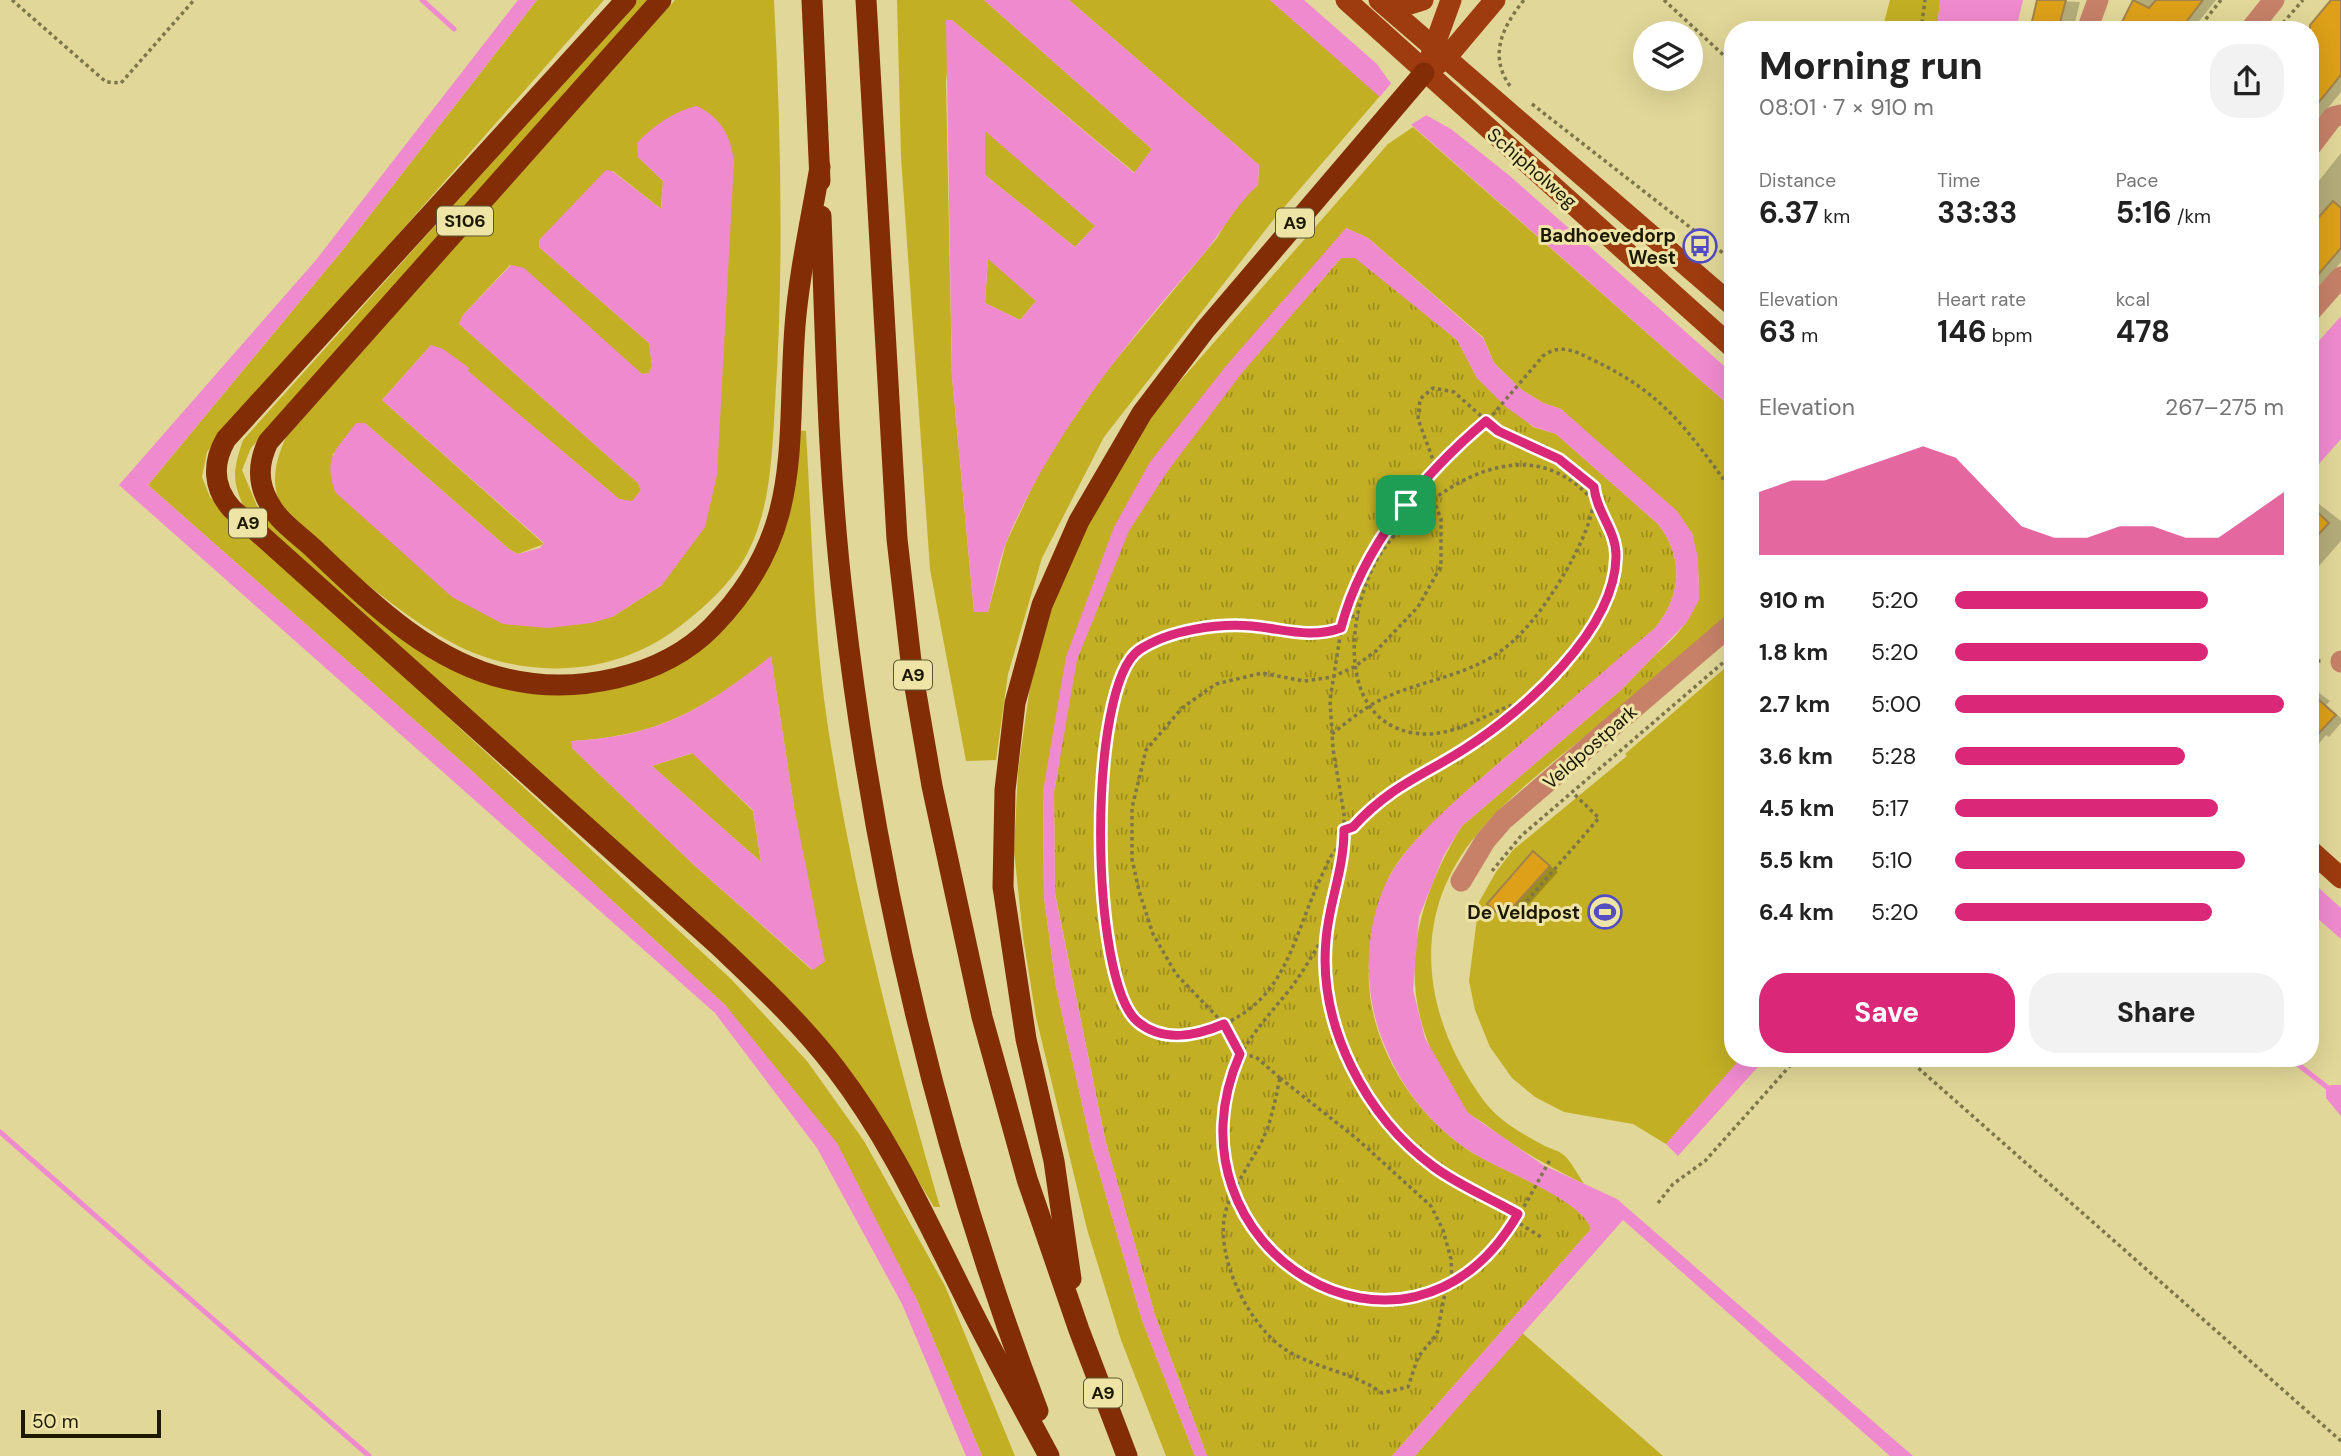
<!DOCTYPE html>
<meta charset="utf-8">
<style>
body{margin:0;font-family:"DM Sans",sans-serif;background:#f2f2f2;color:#222;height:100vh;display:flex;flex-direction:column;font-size:26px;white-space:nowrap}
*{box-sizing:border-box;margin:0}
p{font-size:23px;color:#767676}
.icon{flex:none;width:38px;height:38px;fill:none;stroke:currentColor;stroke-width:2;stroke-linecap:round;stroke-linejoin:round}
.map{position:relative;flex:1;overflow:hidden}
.details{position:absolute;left:1724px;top:21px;width:595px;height:1046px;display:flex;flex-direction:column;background:#fff;border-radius:28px;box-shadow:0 7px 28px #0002}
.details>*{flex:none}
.fabs{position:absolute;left:1633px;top:21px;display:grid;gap:14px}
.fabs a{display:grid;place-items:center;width:70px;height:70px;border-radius:50%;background:#fff;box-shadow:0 7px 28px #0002;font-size:35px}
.scale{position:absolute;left:21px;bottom:18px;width:140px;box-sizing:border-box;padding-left:7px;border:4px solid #1c1801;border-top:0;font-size:19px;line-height:24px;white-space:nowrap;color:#1c1801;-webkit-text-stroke:5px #eee4a5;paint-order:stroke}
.pin{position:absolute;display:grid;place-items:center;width:60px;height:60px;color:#fff;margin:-30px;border-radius:14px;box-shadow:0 4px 10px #0006}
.round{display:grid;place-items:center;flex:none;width:74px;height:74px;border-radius:28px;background:#f2f2f2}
.headline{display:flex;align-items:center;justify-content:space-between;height:119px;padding:0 35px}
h1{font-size:38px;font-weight:700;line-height:52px}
.figures{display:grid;grid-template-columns:repeat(3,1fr);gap:10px;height:119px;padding:7px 35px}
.figures div{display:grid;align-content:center}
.figures b{font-size:30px;font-weight:700}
.figures small{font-size:19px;font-weight:400}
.figures p{font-size:19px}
.chart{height:196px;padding:14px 35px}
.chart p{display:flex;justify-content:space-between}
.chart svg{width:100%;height:126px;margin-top:7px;fill:#db2777;opacity:.7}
.primary-button{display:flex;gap:14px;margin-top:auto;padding:14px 35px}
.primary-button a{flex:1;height:80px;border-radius:28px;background:#db2777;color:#fff;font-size:28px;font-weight:700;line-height:80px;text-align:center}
.primary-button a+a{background:#f2f2f2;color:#222}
ul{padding:0 35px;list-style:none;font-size:23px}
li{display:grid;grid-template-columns:112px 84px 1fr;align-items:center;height:52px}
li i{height:18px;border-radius:9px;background:#db2777}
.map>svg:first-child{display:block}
.grass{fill:#c3af24;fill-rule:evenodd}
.park{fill:url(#park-tufts)}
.water{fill:#f08acf;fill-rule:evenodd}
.pier{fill:#e1d798}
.shadow{fill:#0003}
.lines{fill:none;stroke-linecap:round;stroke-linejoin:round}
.stream{stroke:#f08acf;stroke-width:5}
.building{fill:#dda018;stroke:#a2834c;stroke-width:2}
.path{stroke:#7d764b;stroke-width:3.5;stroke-dasharray:3.5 3.5;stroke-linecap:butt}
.minor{stroke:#c68168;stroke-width:21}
.major{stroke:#9e3b0f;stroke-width:21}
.highway{stroke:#822d06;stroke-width:21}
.route-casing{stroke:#fff;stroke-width:14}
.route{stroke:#db2777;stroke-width:9}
.labels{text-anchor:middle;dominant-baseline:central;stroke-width:6;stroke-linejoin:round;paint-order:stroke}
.shield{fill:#eee4a5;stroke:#5b5532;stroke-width:2}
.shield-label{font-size:18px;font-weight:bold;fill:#1c1801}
.street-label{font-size:19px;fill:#1c1801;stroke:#eee4a5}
.poi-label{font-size:19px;font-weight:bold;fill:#1c1801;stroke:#eee4a5;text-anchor:end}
</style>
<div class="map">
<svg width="2341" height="1456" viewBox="0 0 2341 1456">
<defs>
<pattern id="park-tufts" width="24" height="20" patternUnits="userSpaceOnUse" patternTransform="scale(1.75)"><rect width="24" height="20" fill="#c3af24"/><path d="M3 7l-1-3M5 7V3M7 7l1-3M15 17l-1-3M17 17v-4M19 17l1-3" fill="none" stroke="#9e8d1d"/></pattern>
</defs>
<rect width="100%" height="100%" fill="#e1d798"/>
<!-- grass -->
<g class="grass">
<path d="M537 0H604L207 452 202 477 210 497 731 979 807 1061 864 1141 945 1286 1015 1456H982L916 1298 726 1006 472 771 148 485 345 247Z"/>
<path d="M637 0H647L251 448 242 470 257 506 407 639 454 668 596 689 739 608 797 430 806 431C812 529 813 630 828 727 853 889 894 1050 940 1207H934L880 1116 823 1044 246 512C232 481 232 473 243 440ZM771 657 794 807 812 970 695 866 572 748V741C660 736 702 710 771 657Z"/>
<path d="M675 0H774C781 134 784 270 775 404 772 453 771 507 748 552 732 583 706 606 679 627 620 672 543 680 474 653 433 636 397 608 363 581 337 561 300 535 283 508 267 483 278 451 291 428ZM638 157 734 162 662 585 612 617 332 455 365 423 510 550 518 554 544 544 382 400 431 345 467 371 619 499 632 502 641 490 638 483 459 324 463 315 510 265 642 374 649 373 652 366 649 343 539 247 540 239 613 171 661 209 663 181Z"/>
<path d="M897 0H984L1152 149 1135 173 952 20 946 82 952 377 974 612H988L1006 543 1044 462 1104 374 1217 238 1237 204 1258 185 1259 165 1069 0H1270L1380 96 1274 219 1104 437 1042 558 1008 674 996 760 966 761 930 569 901 157Z"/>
<path d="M1890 0H1940L1937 30H1882Z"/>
<path d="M1413 127 1732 408V614L1667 669 1654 656C1702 616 1705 591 1692 533L1561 409 1543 403 1522 390 1494 363 1483 337 1368 238 1346 228 1043 791 1044 897 1056 987 1091 1144 1142 1320 1195 1456H1166L1121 1340 1087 1229 1036 1017 1023 937 1014 850 1018 771 1031 680 1055 594 1082 528 1146 420 1388 144Z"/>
<path d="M985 130 1095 226 1075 247 985 175Z"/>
<path d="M988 258 1036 301 1020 320 985 303Z"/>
<path d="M1732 662V1059H1741L1666 1144 1633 1124 1564 1112 1535 1097 1512 1078 1490 1047 1475 1010 1469 981 1479 902 1496 872 1513 850 1627 756 1625 754Z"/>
<path d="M1621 690 1630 700C1580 742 1519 784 1478 833 1407 917 1423 1018 1484 1101 1499 1121 1521 1133 1543 1145 1550 1149 1561 1151 1566 1157 1573 1165 1578 1175 1584 1184 1547 1165 1518 1150 1485 1124 1479 1120 1471 1116 1467 1112 1459 1104 1454 1090 1447 1080 1394 995 1411 908 1462 826Z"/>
<path d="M693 753 753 811 761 862 652 766Z"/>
<path d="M1521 1332 1663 1456H1415Z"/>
</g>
<!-- park -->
<g class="park">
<path d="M1341 258H1356L1457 340 1477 378 1533 427 1556 434 1658 524C1684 557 1682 596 1655 628 1601 674 1548 721 1494 767 1464 794 1405 843 1388 879 1383 891 1381 907 1378 920 1375 933 1370 948 1369 961 1364 1036 1408 1109 1468 1150 1496 1169 1583 1199 1591 1229L1392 1456H1207L1155 1315 1105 1139 1055 893 1054 792 1077 660 1129 531 1167 472 1241 374Z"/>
<path d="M1654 656 1667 669 1630 700 1621 690Z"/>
</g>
<!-- water -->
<g class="water">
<path d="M518 0H537L345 247 148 485 472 771 726 1006 837 1143 916 1298 982 1456H966L902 1304 817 1148 715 1013 119 485 316 260Z"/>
<path d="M984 0H1069L1259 165 1258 185C1235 206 1222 232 1202 256 1126 343 1053 433 1007 540 998 563 994 589 988 612H974L952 377 946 20H952L1134 173 1152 149ZM985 131 1095 226 1075 247 985 175ZM988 259 1036 301 1020 320 985 303Z"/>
<path d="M1270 0H1304L1377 64 1389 81 1426 115 1451 129 1510 176 1732 373V408Z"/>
<path d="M1940 0H2023L2016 30H1937Z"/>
<path d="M697 106C721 118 731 136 734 162L717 475 705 527 662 585 612 617 591 623 548 628 503 624 452 597 335 492C323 458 336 450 356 423H365L510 550 518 554 540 548 544 543 382 400 431 345 443 349 469 368 468 371 619 499 632 501 641 490 638 483 459 324 463 315 511 265 524 268 642 374 649 373 652 366 649 343 539 247 540 239 606 170 612 171 661 209 663 181 638 157 637 143C653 126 674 111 697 106Z"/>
<path d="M1346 228 1368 238 1483 338 1494 363 1522 390 1543 403 1561 409 1677 511 1692 533 1698 558 1699 600 1687 622 1621 690 1462 826 1444 855 1419 917 1413 990 1425 1038 1468 1113 1543 1165 1617 1199 1913 1456H1890L1623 1220 1415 1456H1392L1591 1229C1583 1200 1499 1170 1473 1153 1431 1126 1402 1089 1384 1044 1363 994 1363 928 1388 879 1411 835 1469 789 1506 757 1555 714 1604 670 1655 628 1682 596 1684 557 1658 524L1556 434 1534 427 1506 407 1477 378 1457 340 1355 258H1341L1241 374 1167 472 1129 531 1077 660 1054 792 1055 894 1105 1139 1155 1315 1207 1456H1195L1142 1320 1091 1144 1056 987 1044 897 1043 791 1066 657 1114 527 1150 462 1226 366Z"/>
<path d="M2341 316V439L2310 474V351Z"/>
<path d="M771 656 794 807 825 961 813 970 695 866 572 748 571 741C661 736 702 710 771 656ZM692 753 753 810 761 862 652 766Z"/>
<path d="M2310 880 2341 908V939L2310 912Z"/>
<path d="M1740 1059H1765L1678 1156 1666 1144Z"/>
<path d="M2331 1085H2341V1116L2326 1098V1089Z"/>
</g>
<!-- pier -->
<path class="pier" d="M1393 81 1430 113 1407 127 1378 99Z"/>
<!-- shadow -->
<g class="shadow">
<path d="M2039 0 2080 2 2073 30H2031Z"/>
<path d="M2135 0H2216L2192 30H2120Z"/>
<path d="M2332 0H2341V92L2310 130V30H2307Z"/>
<path d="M2341 153V262L2317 290 2310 286V192Z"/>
<path d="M2310 497 2341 521V541L2310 576Z"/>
<path d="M2310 686 2330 701 2326 705 2341 718V723L2329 737 2326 735 2317 746 2310 742Z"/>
<path d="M1534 853 1558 872 1513 922 1490 904Z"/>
</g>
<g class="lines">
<!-- stream -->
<g class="stream">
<path d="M422 0 454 29"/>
<path d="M2291 1059 2341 1098"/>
<path d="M0 1132 369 1456"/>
</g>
</g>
<!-- building -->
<g class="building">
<path d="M2037 0H2066L2058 30H2030Z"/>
<path d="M2133 0 2149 8 2156 0H2203L2180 30H2118Z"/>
<path d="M2331 0H2341V75L2310 113V25Z"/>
<path d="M2333 201 2341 208V248L2310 284V227Z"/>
<path d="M2310 505 2329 523 2310 544Z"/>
<path d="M2310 692 2336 715 2319 733 2310 726Z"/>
<path d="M1533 851 1550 866 1503 918 1487 904Z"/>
</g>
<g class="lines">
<!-- path -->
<g class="path">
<path d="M12 0 106 82 121 83 194 0"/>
<path d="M1664 0 1732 63"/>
<path d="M2283 23 2303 0"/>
<path d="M1921 30 1925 0"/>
<path d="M2197 30 2221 0"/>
<path d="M1510 86C1488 55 1503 26 1524 0"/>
<path d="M1532 104 1732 260"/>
<path d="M1344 617 1359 616"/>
<path d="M1341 628C1310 639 1284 629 1253 626 1217 623 1165 630 1136 653 1088 691 1093 963 1129 1012 1146 1035 1174 1040 1200 1033 1289 1007 1289 943 1323 873 1328 862 1332 850 1344 844"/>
<path d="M2310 661H2322"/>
<path d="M1332 734C1348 721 1365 707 1384 698 1421 681 1464 676 1498 653 1529 632 1553 594 1571 562 1583 539 1596 512 1594 487L1559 459 1498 431 1454 392 1433 388 1420 399 1418 419 1436 468"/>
<path d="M1344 830 1353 826C1397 779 1442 767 1492 731 1505 722 1515 710 1526 699 1567 660 1635 600 1612 535 1601 506 1582 483 1553 471 1495 447 1424 498 1389 542 1349 590 1328 719 1414 733 1453 740 1488 711 1524 701"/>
<path d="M1492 871 1521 836 1732 655"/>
<path d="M1513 917 1599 818 1573 793"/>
<path d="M1325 942 1319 944C1310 959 1301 975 1290 989 1262 1024 1235 1050 1225 1096 1195 1229 1346 1356 1466 1275 1506 1248 1527 1200 1550 1160"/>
<path d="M1908 1059 2341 1441"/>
<path d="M1280 1078 1356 1138 1431 1206 1443 1230 1451 1259 1452 1283 1445 1293 1437 1334 1418 1357 1408 1387 1382 1393C1353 1372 1317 1369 1286 1350 1249 1326 1213 1255 1226 1210 1233 1188 1249 1165 1260 1145 1271 1124 1275 1101 1280 1078Z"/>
<path d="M1280 1078 1256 1057 1240 1054 1224 1024 1176 974 1153 934 1139 891 1132 859V808L1146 750 1182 708 1216 684 1262 673 1304 681 1332 677 1354 667 1376 651 1418 607 1441 566V519L1434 501"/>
<path d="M1658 1203 1673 1184 1705 1161 1796 1059"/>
<path d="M1518 1214 1453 1179 1404 1142 1366 1094 1343 1046 1330 1000 1326 952 1344 848V814L1333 749 1330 700 1342 624 1354 589 1370 558 1432 472 1489 419 1543 356C1560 343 1575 351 1593 360 1663 393 1688 430 1732 491"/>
<path d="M1514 1220 1541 1237"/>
</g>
<!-- minor -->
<g class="minor">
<path d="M2087 30 2098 0"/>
<path d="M2250 30 2274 0"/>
<path d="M2310 147 2333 117 2341 115"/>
<path d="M2310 312 2341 277"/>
<path d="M2341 661V662"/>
<path d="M1461 881 1485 841 1503 820 1732 624"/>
</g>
<!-- major -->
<g class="major">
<path d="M1346 0 1732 347"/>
<path d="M1379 0 1732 305"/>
<path d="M1384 4H1410L1423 0"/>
<path d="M1430 58 1451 0"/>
<path d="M1435 66 1446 58 1495 0"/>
<path d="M2310 850 2341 878"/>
</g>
<!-- highway -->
<g class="highway">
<path d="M626 0 226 439C212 463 213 488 232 509L719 946C760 985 802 1024 836 1069 889 1138 924 1215 962 1291 989 1347 1020 1401 1049 1456"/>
<path d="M661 0 268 442C258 463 257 482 269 503 278 521 299 535 314 549 370 602 429 661 507 679 575 695 662 678 712 627 805 532 786 446 795 326 799 273 811 220 820 167"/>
<path d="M812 0 820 181"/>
<path d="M866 0 897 539 912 670 932 786 982 1017 1027 1179 1079 1330 1127 1456"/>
<path d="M821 216C826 347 828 479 844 608 876 882 940 1154 1038 1411"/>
<path d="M1071 1279 1054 1161 1026 1039 1003 887 1005 790 1015 703 1042 605 1079 521 1142 413 1205 330 1424 73"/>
</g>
</g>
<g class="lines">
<defs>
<path id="route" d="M1486 421 1498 431 1559 459 1594 487C1596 512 1617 531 1616 557 1615 630 1524 711 1466 748 1423 776 1390 786 1353 827L1344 830C1344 870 1329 902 1326 940 1318 1026 1366 1117 1434 1167 1460 1186 1490 1198 1518 1214 1408 1404 1155 1247 1240 1054L1224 1024C1196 1036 1164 1043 1138 1022 1089 982 1087 686 1139 650 1169 630 1218 623 1252 626 1284 629 1310 639 1341 628 1362 547 1423 474 1486 421Z"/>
</defs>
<!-- route casing -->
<use href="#route" class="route-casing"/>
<!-- route -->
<use href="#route" class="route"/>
</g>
<!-- icons -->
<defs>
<symbol id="bus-ring" viewBox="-11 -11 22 22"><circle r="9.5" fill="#eee4a5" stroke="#534cc3" stroke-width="1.5"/><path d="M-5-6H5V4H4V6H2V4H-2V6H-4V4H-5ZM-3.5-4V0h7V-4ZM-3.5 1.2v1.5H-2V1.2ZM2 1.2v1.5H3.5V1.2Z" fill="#534cc3"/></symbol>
<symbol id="stadium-ring" viewBox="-11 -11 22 22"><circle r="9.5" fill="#eee4a5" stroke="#534cc3" stroke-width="1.5"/><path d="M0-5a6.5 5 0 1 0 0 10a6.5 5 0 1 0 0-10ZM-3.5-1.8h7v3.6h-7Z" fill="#534cc3"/></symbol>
</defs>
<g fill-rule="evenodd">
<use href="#bus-ring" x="1681" y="227" width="38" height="38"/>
<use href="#stadium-ring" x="1586" y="893" width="38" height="38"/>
</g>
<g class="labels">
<!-- shield labels -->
<g class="shield">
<rect x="437" y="206.5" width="56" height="29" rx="5"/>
<rect x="1276" y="208.5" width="38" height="29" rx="5"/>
<rect x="229" y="508.5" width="38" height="29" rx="5"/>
<rect x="894" y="660.5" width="38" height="29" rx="5"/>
<rect x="1084" y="1378.5" width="38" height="29" rx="5"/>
</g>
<g class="shield-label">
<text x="465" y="221">S106</text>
<text x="1295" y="223">A9</text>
<text x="248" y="523">A9</text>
<text x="913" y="675">A9</text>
<text x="1103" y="1393">A9</text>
</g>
<!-- street labels -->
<g class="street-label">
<text transform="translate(1532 168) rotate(41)">Schipholweg</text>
<text transform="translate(1590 747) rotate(-41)">Veldpostpark</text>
</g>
<!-- poi labels -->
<g class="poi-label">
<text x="1676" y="235">Badhoevedorp<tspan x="1676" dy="22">West</tspan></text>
<text x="1580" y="912">De Veldpost</text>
</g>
</g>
</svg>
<div class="fabs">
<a><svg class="icon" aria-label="layers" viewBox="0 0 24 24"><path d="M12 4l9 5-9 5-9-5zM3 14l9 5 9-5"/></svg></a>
</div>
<div class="scale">50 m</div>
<div class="pin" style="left:1406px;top:505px;background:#1e9e55"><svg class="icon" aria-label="arrive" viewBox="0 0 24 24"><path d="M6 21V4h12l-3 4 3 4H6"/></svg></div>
<section class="details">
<div class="headline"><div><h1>Morning run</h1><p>08:01 · 7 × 910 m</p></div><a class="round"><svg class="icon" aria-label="share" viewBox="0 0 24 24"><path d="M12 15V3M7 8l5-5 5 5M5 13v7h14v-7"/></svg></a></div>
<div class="figures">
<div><p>Distance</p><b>6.37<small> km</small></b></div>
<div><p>Time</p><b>33:33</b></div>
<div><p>Pace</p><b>5:16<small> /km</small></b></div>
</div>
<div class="figures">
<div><p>Elevation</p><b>63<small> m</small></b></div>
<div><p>Heart rate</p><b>146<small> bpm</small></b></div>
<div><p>kcal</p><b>478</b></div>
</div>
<div class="chart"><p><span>Elevation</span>267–275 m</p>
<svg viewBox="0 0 160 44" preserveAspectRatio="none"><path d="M0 44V22L10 18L20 18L30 14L40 10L50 6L60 10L70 22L80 34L90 38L100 38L110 34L120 34L130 38L140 38L150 30L160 22V44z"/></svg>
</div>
<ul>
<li><b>910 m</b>5:20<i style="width:77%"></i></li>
<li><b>1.8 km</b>5:20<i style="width:77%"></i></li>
<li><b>2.7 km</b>5:00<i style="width:100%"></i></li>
<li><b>3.6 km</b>5:28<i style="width:70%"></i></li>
<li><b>4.5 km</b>5:17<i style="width:80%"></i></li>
<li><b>5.5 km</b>5:10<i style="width:88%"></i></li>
<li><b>6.4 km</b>5:20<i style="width:78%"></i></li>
</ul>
<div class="primary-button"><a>Save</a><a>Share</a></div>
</section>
</div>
